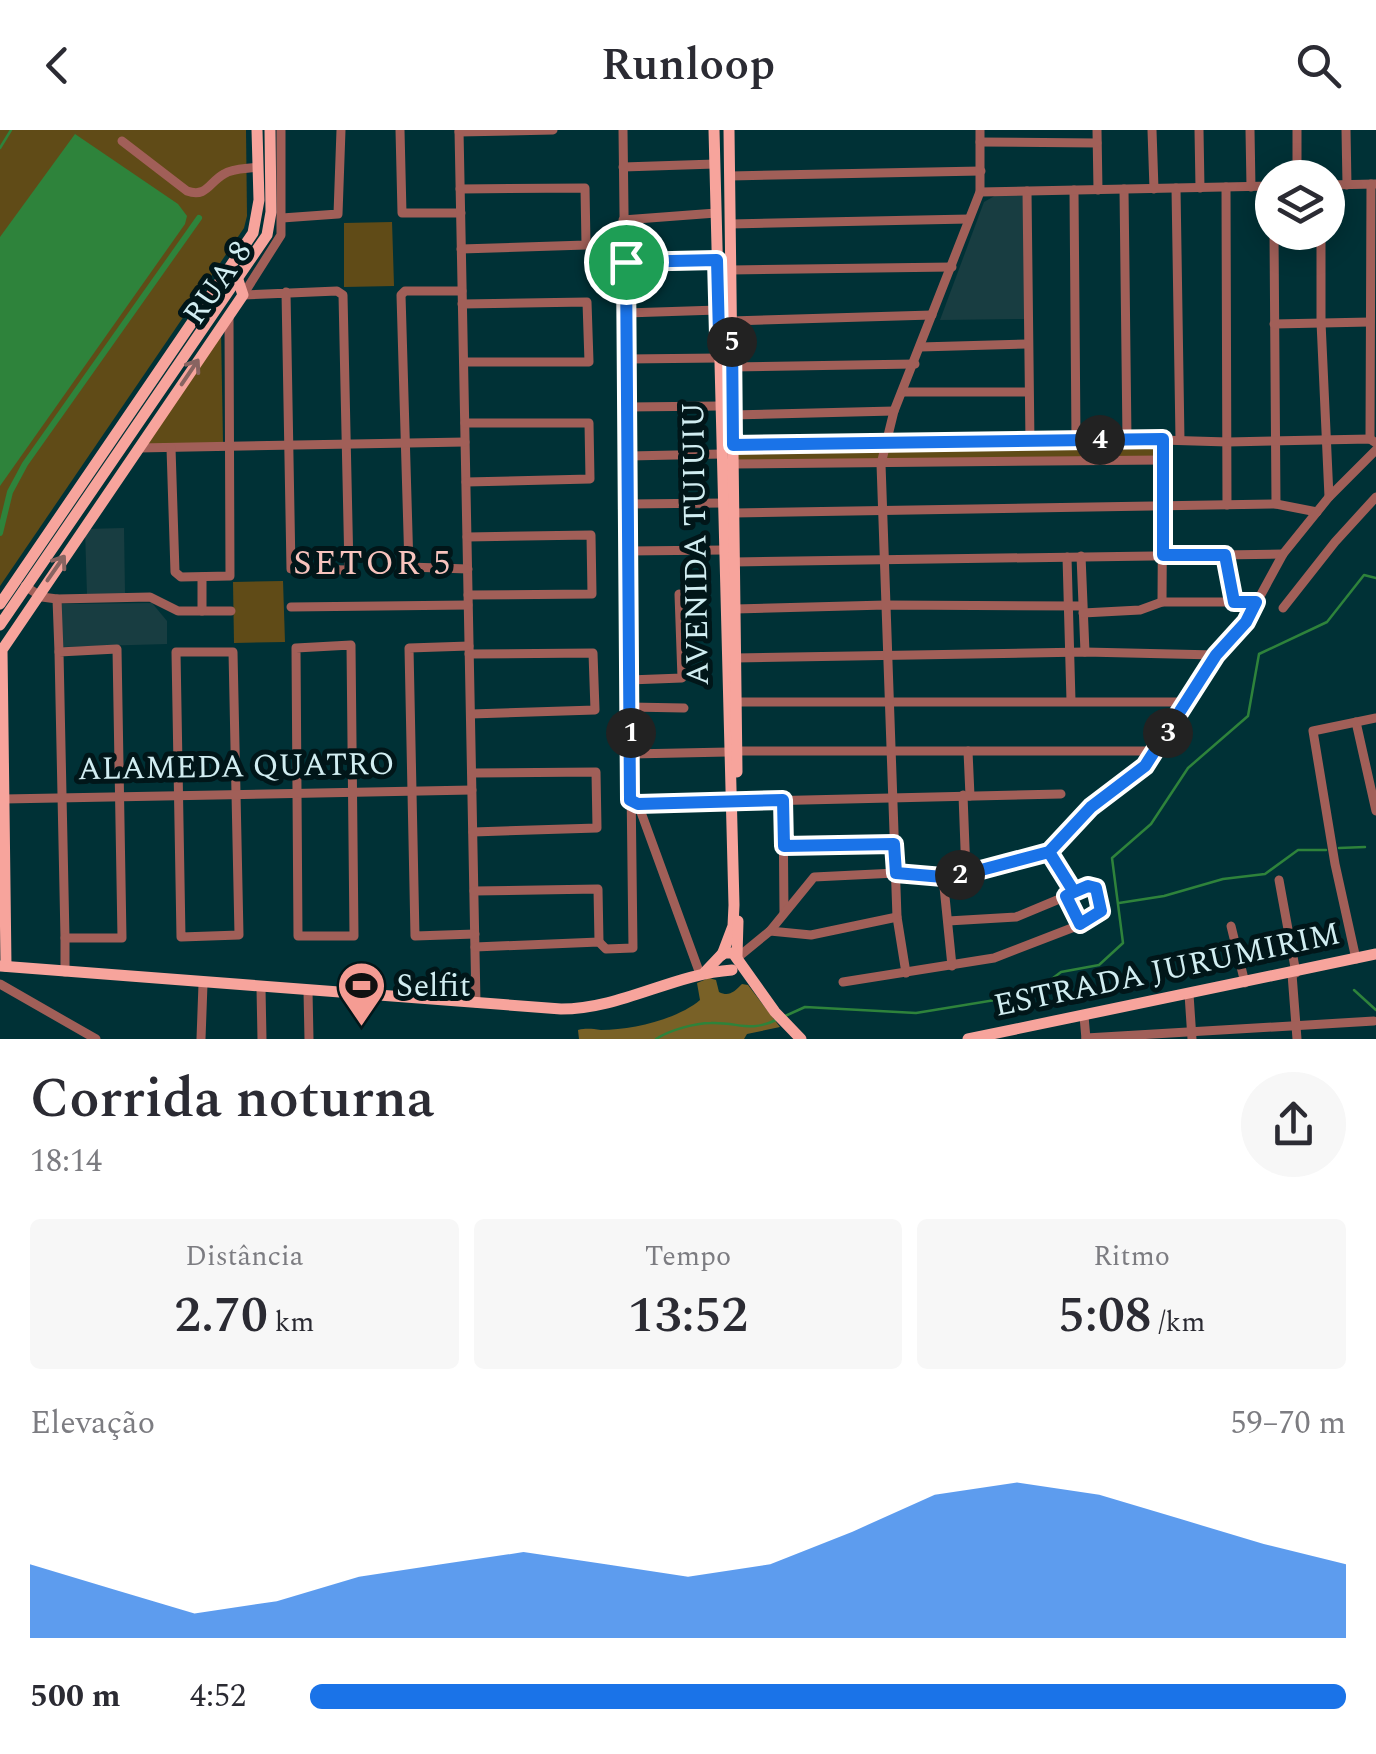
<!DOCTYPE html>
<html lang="pt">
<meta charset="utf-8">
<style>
body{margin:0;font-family:Spectral,serif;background:#f7f7f7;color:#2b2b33;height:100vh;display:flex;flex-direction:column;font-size:38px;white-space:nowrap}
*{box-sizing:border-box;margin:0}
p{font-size:32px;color:#7c7c81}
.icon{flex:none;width:55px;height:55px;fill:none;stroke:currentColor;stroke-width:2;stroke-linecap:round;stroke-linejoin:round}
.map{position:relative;height:909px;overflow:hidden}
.sheet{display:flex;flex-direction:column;background:#fff;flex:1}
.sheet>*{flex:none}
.controls{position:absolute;left:1255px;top:30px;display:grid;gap:20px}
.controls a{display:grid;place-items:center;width:90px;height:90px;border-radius:50%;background:#fff;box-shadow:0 5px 25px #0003;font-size:50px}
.pin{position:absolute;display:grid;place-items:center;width:85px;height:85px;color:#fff;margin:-42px;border:5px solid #fff;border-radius:50%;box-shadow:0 2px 10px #0007}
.km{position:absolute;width:50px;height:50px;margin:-25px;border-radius:50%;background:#222;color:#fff;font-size:28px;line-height:50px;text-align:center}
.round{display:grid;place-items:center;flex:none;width:105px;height:105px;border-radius:52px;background:#f7f7f7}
.head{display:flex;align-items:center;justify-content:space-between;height:170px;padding:0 30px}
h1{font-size:55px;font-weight:600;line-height:75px}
.stats{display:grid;grid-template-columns:repeat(3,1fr);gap:15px;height:170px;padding:10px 30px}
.stats div{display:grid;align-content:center;border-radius:10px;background:#f7f7f7;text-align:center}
.stats b{font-size:50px;font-weight:600}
.stats small{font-size:28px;font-weight:400}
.stats p{font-size:28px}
.chart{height:280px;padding:20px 30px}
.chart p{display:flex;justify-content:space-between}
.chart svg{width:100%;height:180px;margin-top:10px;fill:#1a73e8;opacity:.7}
ul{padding:0 30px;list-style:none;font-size:32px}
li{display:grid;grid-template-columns:160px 120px 1fr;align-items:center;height:75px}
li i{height:25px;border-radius:12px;background:#1a73e8}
header{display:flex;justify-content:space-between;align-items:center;height:130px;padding:0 30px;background:#fff;font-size:45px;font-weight:600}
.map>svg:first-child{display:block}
.built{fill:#183d41}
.green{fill:#604b17}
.forest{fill:#796127}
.water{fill:#2e833b}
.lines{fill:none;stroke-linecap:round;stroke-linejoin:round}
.stream{stroke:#2e833b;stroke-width:2.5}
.canal{stroke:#2e833b;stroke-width:6}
.minor{stroke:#a15f58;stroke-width:9}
.major{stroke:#f7a49c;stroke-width:11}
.oneway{stroke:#886461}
.route-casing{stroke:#fff;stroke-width:20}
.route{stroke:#1a73e8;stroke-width:12}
.labels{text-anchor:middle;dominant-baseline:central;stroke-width:10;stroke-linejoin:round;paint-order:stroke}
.street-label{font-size:32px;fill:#d1edf1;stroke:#011619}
.poi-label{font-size:32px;fill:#d1edf1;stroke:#011619;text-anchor:start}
.neighbourhood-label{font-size:35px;letter-spacing:2.5px;fill:#f7c3bd;stroke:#011619}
</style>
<header><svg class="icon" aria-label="back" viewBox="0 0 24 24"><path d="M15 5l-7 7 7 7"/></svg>Runloop<svg class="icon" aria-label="search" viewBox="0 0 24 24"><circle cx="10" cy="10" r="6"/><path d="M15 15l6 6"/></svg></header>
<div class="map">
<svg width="1376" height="909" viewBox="0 0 1376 909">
<rect width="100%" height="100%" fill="#003136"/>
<!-- built -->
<g class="built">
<path d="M1025 63V189L940 190 984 72 998 64Z"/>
<path d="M124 398 125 464 87 465 85 399Z"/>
<path d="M152 473 167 491V514L62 517 61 474Z"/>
</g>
<!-- green -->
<g class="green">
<path d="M0 0H246L247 86 244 98 0 456Z"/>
<path d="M392 92 394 156 344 157V93Z"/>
<path d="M221 201 223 313 144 316Z"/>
<path d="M1159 314V327L737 331 736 319Z"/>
<path d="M283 451 285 512 234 513 233 452Z"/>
</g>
<!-- forest -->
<path class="forest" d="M709 848 716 850 719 862C729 867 734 862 742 854L748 855 780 897 747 904 744 909H579L578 900C587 898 592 899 601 900 632 900 678 889 700 870L697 853Z"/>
<!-- water -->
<path class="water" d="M75 4 178 74 187 86 185 94 0 356V107Z"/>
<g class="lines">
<!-- stream -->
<g class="stream">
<path d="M0 18 11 0"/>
<path d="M1339 718 1365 717"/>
<path d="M1119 773 1164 766 1223 749 1265 744 1298 720H1326"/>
<path d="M1354 860 1376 880"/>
<path d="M783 887 805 877 916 883 1032 864 1061 842 1099 835 1123 813 1112 728 1151 694 1188 638 1248 586 1259 524 1327 492 1364 445 1376 448"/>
<path d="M656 909C670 900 695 893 711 893 739 892 749 903 776 890"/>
</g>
<!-- canal -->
<path class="canal" d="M0 403 10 362 25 334 199 88"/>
<!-- minor -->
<g class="minor">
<path d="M400 0 402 83H461"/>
<path d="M459 0 476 873"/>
<path d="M1097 0 1098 60"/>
<path d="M1152 0 1154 59"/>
<path d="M1199 0 1200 58"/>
<path d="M1250 0 1251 57"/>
<path d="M1297 0V48"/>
<path d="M1346 0 1347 55"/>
<path d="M459 2 553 0"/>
<path d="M122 11 187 61C207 68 209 52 224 44 233 38 247 39 258 37"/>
<path d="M980 12 1097 13"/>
<path d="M623 37 715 34"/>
<path d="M730 46 981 41"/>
<path d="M1328 55 1375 54"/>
<path d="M1226 57 1227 375"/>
<path d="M1176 58 1180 310"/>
<path d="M460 59 585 58 586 115 461 119"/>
<path d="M1124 59 1127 309"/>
<path d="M1074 60 1076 310"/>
<path d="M1027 61 1030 313"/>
<path d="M980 62 1272 56"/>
<path d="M282 88 338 84 341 0"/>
<path d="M623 90 716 83"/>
<path d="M730 94 969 89"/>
<path d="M1274 102 1276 374"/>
<path d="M1321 102V192L1329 367"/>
<path d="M626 132 717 130"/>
<path d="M731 140 952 137"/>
<path d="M462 161H405L401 165 409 437 468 439"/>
<path d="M243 165 337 161 343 165 349 440 291 439 286 162"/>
<path d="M243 165 281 105V0"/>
<path d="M462 174 587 172 589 232H464"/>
<path d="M626 183 718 180"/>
<path d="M731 191 932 185"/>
<path d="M1274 194 1370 192"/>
<path d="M920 217 1027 214"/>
<path d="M627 229 719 228"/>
<path d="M732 237 915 234"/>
<path d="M903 262H1028"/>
<path d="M628 277 720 276"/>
<path d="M732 285 894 281"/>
<path d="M465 293H589L590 349 466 352"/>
<path d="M1370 309 1371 54"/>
<path d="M733 315 1127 309 1228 312 1370 309 1376 313"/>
<path d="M138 318 465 312"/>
<path d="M171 318 175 442 181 447 230 446 229 188"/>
<path d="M629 326 722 324"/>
<path d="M733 334 1163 330"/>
<path d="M629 374 723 373"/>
<path d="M733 383 1276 374 1317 382"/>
<path d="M467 407 591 405 592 464 468 465"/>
<path d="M628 421 724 420"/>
<path d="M1225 425 1234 472"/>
<path d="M1081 426 1085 522"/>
<path d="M1067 427 1071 571"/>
<path d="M734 432 1283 424"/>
<path d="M25 456 42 467 57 469 150 467 178 481H231"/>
<path d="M57 469 59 522"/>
<path d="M1162 472 1163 309"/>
<path d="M291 477 468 475"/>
<path d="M1283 478 1335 412 1376 367"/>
<path d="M735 479 886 475 1082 476"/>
<path d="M202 481V447"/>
<path d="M1083 483 1140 480 1162 472H1256"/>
<path d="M351 515 354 806H298L296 518Z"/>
<path d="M469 516 409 518 415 806 475 804"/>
<path d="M117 519 122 808H65L59 522Z"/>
<path d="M176 522H233L239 805 181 807Z"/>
<path d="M469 524 593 523 595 580 471 584"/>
<path d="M735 528 1085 522 1216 525"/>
<path d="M629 550 682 548 679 464"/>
<path d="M730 572H1187"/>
<path d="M630 577 684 578"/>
<path d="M1356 592 1376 681"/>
<path d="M736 621H1156"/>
<path d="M968 621 970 666"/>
<path d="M631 624 728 622"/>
<path d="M472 643 596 642 597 698 473 702"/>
<path d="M963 665 966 744"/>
<path d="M4 669 472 660"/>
<path d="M630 670 638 674 1061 664"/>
<path d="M783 671 784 782"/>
<path d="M638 674 700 844"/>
<path d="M784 715 895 714"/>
<path d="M1049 722 1075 763"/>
<path d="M943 747 952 836"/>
<path d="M1279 750 1296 843"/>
<path d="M474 761 598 759 599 812"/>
<path d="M1066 766 1080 794"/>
<path d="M1231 796 1245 853"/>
<path d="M770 801 811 805 897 787"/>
<path d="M475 817 599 812 606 819 633 818 623 0"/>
<path d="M737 828 770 801 814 747 896 743 943 747 992 738 1049 722 1091 677 1145 636 1216 525 1246 492 1283 424 1329 367 1376 320"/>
<path d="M1356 829 1335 734 1313 601 1376 588"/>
<path d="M65 842V808"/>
<path d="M906 843 897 787 881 334 894 281 980 62V0"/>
<path d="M1292 844 1297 909"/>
<path d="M843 852 994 828 1077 796 1103 778 1093 755 1016 787 948 791"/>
<path d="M0 854 96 909"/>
<path d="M261 858 262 909"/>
<path d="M308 861 309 909"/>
<path d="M1189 864 1192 909"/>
<path d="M1084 886 1086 909"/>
<path d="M1086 908 1374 891"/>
<path d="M201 909 203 854"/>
</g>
<!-- major -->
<g class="major">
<path d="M714 0 734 775 733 796 722 825"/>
<path d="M729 0 737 642"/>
<path d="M0 474 253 103 259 70 257 0"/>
<path d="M0 495 267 105 271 82 270 0"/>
<path d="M737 826 738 791"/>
<path d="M0 836 561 879C621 879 673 844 732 840"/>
<path d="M6 836 2 520 243 165 237 147"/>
<path d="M705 842 723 823H733L775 882 801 909"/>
<path d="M968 909 1376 824"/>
</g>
</g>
<!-- one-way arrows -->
<defs><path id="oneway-shaft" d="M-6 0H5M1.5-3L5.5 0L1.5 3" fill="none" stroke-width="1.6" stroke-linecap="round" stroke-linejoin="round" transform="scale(2.5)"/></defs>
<g class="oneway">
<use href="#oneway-shaft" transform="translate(190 242) rotate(-56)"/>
<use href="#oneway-shaft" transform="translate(56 438) rotate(-55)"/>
</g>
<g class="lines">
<defs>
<path id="route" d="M626 132 630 670 638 674 783 670 784 716 894 714 896 743 943 747 966 744 1049 722 1074 762 1088 756 1096 758 1101 781 1080 794 1066 766 1074 762 1049 722 1091 677 1145 636 1216 525 1246 492 1256 472H1234L1225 425H1163V309L733 315 732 205H719L717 130 626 132"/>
</defs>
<!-- route casing -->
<use href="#route" class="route-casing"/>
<!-- route -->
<use href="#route" class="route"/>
</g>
<!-- icons -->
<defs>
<symbol id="stadium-pin" viewBox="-11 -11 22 30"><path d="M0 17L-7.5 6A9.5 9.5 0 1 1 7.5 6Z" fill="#f59c93" stroke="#011619"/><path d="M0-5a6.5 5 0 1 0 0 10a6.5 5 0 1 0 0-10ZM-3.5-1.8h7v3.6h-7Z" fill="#111"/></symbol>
</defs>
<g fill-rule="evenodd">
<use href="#stadium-pin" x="334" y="828" width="55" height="75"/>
</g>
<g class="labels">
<!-- street labels -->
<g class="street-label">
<text transform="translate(218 153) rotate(-55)">RUA 8</text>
<text transform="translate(696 414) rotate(-91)">AVENIDA TUIUIU</text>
<text transform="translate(236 637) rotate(-1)">ALAMEDA QUATRO</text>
<text transform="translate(1167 840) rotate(-12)">ESTRADA JURUMIRIM</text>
</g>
<!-- poi labels -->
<g class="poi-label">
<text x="396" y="856">Selfit</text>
</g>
<!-- neighbourhood labels -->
<g class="neighbourhood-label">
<text x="373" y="433">SETOR 5</text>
</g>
</g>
</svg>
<div class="controls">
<a><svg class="icon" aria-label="layers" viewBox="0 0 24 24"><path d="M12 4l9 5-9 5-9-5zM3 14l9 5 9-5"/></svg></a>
</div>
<div class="pin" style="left:626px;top:132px;background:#1e9e55"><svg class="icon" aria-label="arrive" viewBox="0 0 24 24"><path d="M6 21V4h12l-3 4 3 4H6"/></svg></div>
<b class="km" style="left:631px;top:603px">1</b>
<b class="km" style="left:960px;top:745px">2</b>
<b class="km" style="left:1168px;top:603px">3</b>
<b class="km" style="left:1100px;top:310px">4</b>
<b class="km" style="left:732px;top:212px">5</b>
</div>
<section class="sheet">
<div class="head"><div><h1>Corrida noturna</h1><p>18:14</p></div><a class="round"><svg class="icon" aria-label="share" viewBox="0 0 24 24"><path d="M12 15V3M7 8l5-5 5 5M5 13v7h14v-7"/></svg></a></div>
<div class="stats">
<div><p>Distância</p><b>2.70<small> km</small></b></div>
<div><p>Tempo</p><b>13:52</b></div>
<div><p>Ritmo</p><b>5:08<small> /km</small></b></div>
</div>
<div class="chart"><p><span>Elevação</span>59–70 m</p>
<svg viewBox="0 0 160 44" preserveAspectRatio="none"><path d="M0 44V26L10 32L20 38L30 35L40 29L50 26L60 23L70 26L80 29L90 26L100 18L110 9L120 6L130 9L140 15L150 21L160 26V44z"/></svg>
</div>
<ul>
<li><b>500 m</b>4:52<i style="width:100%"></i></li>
</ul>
</section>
